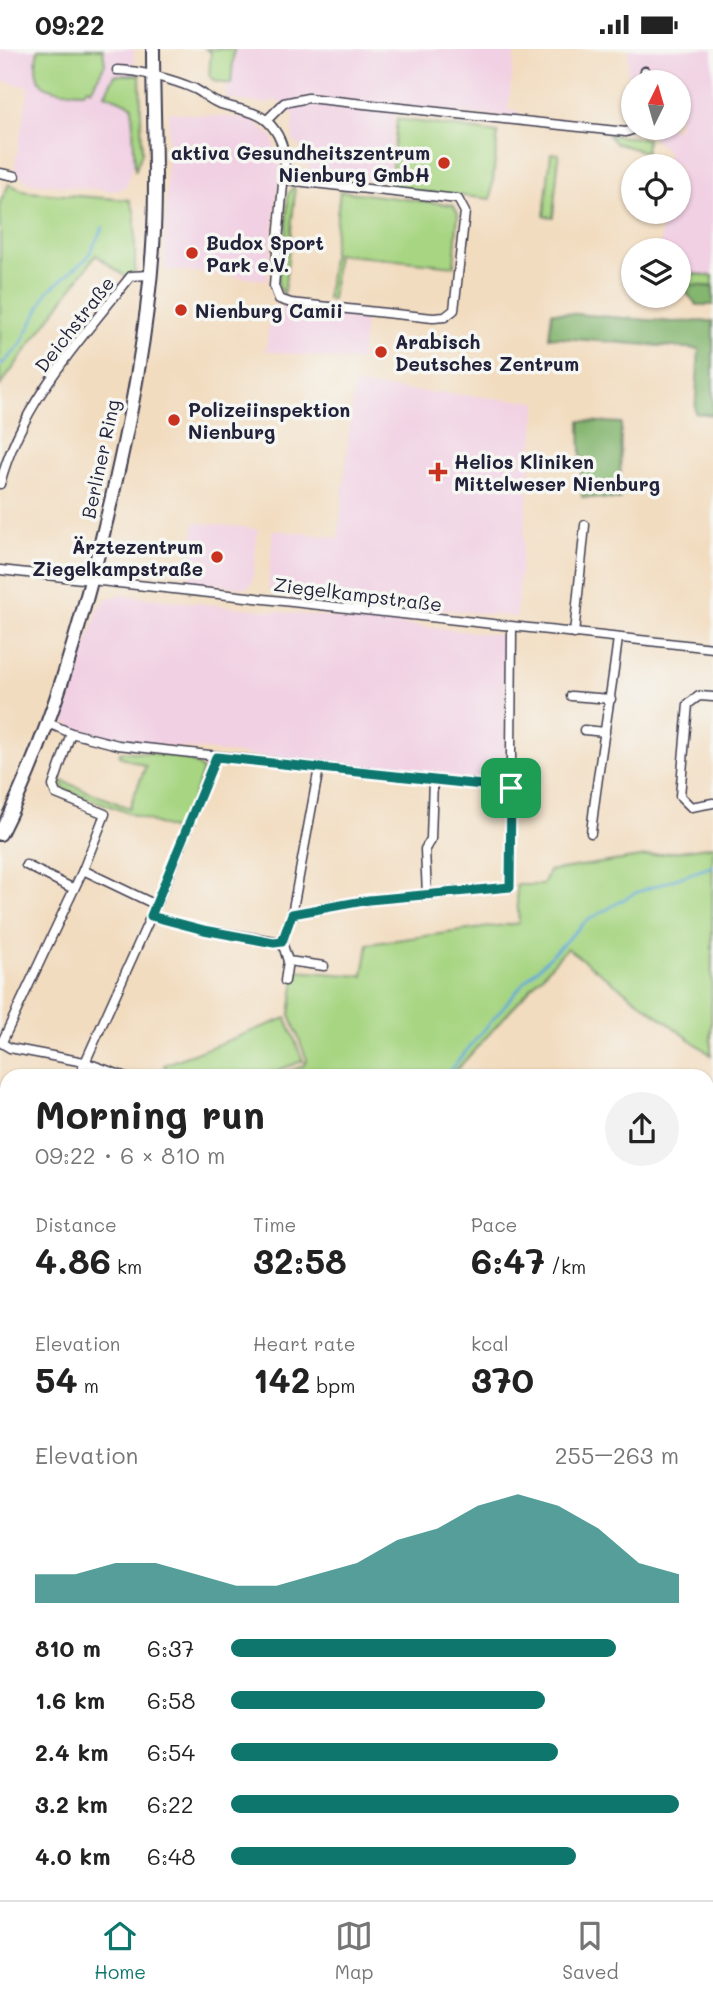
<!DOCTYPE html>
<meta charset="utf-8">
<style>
body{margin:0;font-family:Mali,sans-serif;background:#f2f2f2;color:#222;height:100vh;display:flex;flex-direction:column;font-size:26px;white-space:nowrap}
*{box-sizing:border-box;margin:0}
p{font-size:23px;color:#767676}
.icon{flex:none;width:38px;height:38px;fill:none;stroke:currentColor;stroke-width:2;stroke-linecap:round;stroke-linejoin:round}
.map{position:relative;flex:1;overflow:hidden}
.panel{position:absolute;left:0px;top:1020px;width:714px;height:831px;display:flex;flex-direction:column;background:#fff;border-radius:21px 21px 0 0;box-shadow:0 2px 5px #0004}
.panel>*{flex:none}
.needle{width:46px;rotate:5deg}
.controls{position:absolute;left:621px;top:21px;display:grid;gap:14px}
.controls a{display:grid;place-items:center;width:70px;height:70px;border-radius:50%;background:#fff;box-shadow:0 2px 5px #0004;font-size:35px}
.pin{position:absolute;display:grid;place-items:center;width:60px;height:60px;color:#fff;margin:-30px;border-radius:14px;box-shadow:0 4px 10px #0006}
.round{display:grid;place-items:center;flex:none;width:74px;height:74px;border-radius:37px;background:#f2f2f2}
.summary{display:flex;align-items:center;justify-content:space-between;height:119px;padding:0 35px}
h1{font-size:38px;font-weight:800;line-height:52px}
.figures{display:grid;grid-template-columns:repeat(3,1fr);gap:10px;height:119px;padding:7px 35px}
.figures div{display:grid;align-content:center}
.figures b{font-size:35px;font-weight:800}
.figures small{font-size:19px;font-weight:400}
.figures p{font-size:19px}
.chart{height:196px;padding:14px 35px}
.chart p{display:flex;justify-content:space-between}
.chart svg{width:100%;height:126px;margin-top:7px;fill:#0f766e;opacity:.7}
ul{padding:0 35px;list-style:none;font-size:23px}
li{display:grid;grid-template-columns:112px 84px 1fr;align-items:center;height:52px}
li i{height:18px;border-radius:9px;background:#0f766e}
.status{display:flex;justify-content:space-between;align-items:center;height:49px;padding:0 35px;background:#fff;direction:ltr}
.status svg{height:19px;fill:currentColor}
.tabs{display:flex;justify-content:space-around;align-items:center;height:98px;border-top:2px solid #e0e0e0;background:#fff;font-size:19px;color:#767676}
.tabs a{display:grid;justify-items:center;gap:4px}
.tabs .current{color:#0f766e}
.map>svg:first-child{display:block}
.built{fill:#f1d0e3}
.green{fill:#a7d582;stroke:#647c5e;stroke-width:2}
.forest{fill:#85b670;stroke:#546c56;stroke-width:2}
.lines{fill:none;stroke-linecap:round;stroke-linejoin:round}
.stream{stroke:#63a9d9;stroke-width:2.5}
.street-casing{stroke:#413e4f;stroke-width:11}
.secondary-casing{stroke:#413e4f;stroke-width:14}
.primary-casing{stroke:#413e4f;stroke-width:16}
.street{stroke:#fff;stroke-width:8}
.secondary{stroke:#fff;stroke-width:10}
.primary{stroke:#fff;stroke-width:12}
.route-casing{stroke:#fff;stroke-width:14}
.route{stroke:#0f766e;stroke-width:9}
.poi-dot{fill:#c8321e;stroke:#f6f6f2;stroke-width:2.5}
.labels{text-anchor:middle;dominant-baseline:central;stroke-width:7;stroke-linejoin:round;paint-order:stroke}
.poi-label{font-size:19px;font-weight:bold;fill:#22223b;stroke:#f6f6f2;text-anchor:start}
.street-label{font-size:19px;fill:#22223b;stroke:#f6f6f2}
</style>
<div class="status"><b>09:22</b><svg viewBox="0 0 49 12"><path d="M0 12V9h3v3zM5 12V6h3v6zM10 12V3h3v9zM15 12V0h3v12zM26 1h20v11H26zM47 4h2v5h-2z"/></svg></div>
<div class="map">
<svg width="713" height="1851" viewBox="0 0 713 1851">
<rect width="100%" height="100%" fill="#f6f6f2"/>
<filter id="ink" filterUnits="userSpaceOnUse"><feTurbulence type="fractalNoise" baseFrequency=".0143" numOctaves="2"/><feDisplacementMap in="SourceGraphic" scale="14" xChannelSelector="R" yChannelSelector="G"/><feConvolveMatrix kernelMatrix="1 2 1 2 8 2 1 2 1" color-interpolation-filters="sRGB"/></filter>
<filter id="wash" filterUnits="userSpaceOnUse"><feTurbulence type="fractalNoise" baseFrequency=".00686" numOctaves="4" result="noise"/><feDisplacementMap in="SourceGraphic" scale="28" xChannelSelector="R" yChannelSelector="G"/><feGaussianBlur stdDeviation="1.57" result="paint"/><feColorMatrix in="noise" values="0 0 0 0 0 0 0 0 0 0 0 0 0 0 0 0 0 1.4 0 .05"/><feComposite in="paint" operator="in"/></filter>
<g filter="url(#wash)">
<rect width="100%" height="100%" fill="#f2dcbf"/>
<!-- built -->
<g class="built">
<path d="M0 0H134L136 106 126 139 122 138 116 142 28 134 14 120 29 38 0 31Z"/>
<path d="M231 0H515L508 61 520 63V69L395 58 389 133 314 125 308 119 298 95 292 92 294 66 275 51 267 55 226 50Z"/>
<path d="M629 0H713V227L679 223V201H660L663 163H679V117H667L668 103 643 79H679V33H646L647 27 627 25Z"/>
<path d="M169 63 250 70 272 87 280 119 267 231 164 220Z"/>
<path d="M271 257 366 265 361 313 266 302Z"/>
<path d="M354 336 537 353 516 568 273 543 268 539 273 481 335 488 338 492Z"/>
<path d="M195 473 258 480 252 534 247 539 191 533 189 528Z"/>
<path d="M121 546 501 586 505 590V730L500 734 113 691 74 679 62 671 99 559 106 550Z"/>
<path d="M303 1845H407L409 1851H301Z"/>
</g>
<!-- green -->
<g class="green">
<path d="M38 0H103L105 15 91 41 87 39 84 43C47 42 30 41 38 0Z"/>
<path d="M206 0H234L231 35 214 32 209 26 211 3Z"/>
<path d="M115 26H140L142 103 135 123 132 56 105 45Z"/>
<path d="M397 70 498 84 491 150 390 139Z"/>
<path d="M608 86 647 90 646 103 615 94Z"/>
<path d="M551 104 559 105 553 168 544 167Z"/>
<path d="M9 135 27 143 130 151 135 165V222L127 229 96 206 0 337V154Z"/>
<path d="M294 136 295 144 284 246 278 235 281 205 285 202 288 146Z"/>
<path d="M340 142 453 156 458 164 454 217 337 205 332 251 327 250Z"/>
<path d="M685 224 713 227V238L684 235Z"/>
<path d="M121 702C143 705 189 702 203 722L179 783 64 740 60 731 129 759 146 717 119 707Z"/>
<path d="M713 797 711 1006 567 899 451 1027H277L303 1017 307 1011 290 966 296 922 363 927 368 895 519 874 516 836H543L549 822Z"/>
<path d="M286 969 303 1012 262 1027H169L164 1016Z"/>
<path d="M707 1181 713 1186V1289L707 1284Z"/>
</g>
<!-- forest -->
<g class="forest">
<path d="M679 235 713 238V256H697Z"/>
<path d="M552 263 672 273 713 272V366L695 364 699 300 549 288Z"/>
<path d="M580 372 621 374 620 451 582 448Z"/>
<path d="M707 1039 713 1043 712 1178 707 1175Z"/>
</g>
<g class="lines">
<!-- stream -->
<g class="stream">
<path d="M0 317 20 297 48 242 87 209 103 178"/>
<path d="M445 1027 527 930 585 873 635 844 713 817"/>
<path d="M0 1559 7 1561"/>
<path d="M103 1851 104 1844"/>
</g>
</g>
</g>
<g filter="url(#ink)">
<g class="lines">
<defs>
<g id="street">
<path d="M117 21C138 21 175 31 195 40 203 44 210 51 218 54 234 60 256 61 268 73 279 84 284 98 285 112L274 237 279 250 291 254 433 269 445 268 454 261 465 163 458 150 286 131"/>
<path d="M644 33 645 22"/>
<path d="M267 71 284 54 308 49 626 83 637 79"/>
<path d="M0 124 15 127"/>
<path d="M0 435C21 354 80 291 131 227L150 226"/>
<path d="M0 521 713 599"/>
<path d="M574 585 585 476"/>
<path d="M571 647 611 650"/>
<path d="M713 648 699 647 688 655 680 747 691 758 713 754"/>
<path d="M46 673 71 684 118 696 511 739"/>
<path d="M584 681 605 683"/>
<path d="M319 719 292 865 282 893 288 912 324 917"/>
<path d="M591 784C598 718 610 655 618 589"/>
<path d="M26 816 74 840"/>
<path d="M83 821 156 856"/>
<path d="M427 846 425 800 431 790 433 730"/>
<path d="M292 865 369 851 510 838 512 578"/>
<path d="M151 867 204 881 282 893"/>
<path d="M285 932 288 912"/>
<path d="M0 993 10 999 84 1013 123 1027"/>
<path d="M2 993 83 821 105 765 56 745 53 737 71 684"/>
<path d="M79 1027 164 838 216 707"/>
<path d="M0 1342 7 1332"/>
<path d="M707 1460 713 1462"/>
<path d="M0 1505 7 1507"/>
<path d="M0 1567 7 1570"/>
<path d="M707 1662 713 1667"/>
<path d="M707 1694 713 1687"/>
<path d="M0 1729 7 1731"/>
<path d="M55 1851 56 1844"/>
<path d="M294 1851 296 1844"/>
<path d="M530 1851 531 1844"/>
<path d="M636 1851V1845"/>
</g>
<g id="secondary">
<path d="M0 1227 7 1233"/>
<path d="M707 1806 713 1811"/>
</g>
<path id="primary" d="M0 785C50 686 81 576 107 469 130 374 149 278 154 181 157 120 153 60 153 0"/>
</defs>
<!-- street casing -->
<use href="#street" class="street-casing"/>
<!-- secondary casing -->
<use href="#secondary" class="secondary-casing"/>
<!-- primary casing -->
<use href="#primary" class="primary-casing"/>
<!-- street -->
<use href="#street" class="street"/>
<!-- secondary -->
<use href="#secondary" class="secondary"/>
<!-- primary -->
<use href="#primary" class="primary"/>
</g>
</g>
<g class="lines" filter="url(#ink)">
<defs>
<path id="route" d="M216 708 511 739 510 838 369 851 292 865 282 893 274 894 204 881 151 867Z"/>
</defs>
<!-- route casing -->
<use href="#route" class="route-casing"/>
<!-- route -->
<use href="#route" class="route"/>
</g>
<!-- markers -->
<g class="poi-dot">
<circle cx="444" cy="114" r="7"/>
<circle cx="192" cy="204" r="7"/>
<circle cx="181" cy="261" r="7"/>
<circle cx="381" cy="303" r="7"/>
<circle cx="174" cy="371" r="7"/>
<path d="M434.5 412.5h7v7h7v7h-7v7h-7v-7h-7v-7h7z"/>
<circle cx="217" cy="508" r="7"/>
</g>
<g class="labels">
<!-- poi labels -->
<g class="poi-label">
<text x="430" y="103" text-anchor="end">aktiva Gesundheitszentrum<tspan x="430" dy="22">Nienburg GmbH</tspan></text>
<text x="206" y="193">Budox Sport<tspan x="206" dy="22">Park e.V.</tspan></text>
<text x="195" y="261">Nienburg Camii</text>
<text x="395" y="292">Arabisch<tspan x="395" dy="22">Deutsches Zentrum</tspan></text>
<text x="188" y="360">Polizeiinspektion<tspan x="188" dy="22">Nienburg</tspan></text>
<text x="454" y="412">Helios Kliniken<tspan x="454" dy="22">Mittelweser Nienburg</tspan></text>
<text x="203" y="497" text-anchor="end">Ärztezentrum<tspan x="203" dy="22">Ziegelkampstraße</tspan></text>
</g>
<!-- street labels -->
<g class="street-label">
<text transform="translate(74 275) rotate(-52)">Deichstraße</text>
<text transform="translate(100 410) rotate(-78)">Berliner Ring</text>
<text transform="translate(358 545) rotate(7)">Ziegelkampstraße</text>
</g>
</g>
</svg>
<div class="controls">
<a><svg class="needle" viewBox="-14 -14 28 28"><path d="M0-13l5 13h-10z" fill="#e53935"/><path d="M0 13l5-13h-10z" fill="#767676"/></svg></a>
<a><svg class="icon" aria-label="locate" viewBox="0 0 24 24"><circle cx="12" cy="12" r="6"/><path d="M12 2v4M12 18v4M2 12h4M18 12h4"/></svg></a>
<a><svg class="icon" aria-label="layers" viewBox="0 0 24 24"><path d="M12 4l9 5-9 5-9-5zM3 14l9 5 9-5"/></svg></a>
</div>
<div class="pin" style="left:511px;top:739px;background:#1e9e55"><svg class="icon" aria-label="arrive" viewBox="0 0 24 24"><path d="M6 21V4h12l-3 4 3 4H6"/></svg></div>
<section class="panel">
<div class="summary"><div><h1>Morning run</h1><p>09:22 · 6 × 810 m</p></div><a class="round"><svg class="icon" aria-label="share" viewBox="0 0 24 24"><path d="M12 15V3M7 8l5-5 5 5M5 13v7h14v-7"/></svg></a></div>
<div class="figures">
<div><p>Distance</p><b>4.86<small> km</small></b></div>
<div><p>Time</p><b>32:58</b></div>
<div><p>Pace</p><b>6:47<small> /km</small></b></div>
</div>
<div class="figures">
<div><p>Elevation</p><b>54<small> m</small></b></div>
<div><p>Heart rate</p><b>142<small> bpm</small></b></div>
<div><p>kcal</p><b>370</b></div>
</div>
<div class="chart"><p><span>Elevation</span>255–263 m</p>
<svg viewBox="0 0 160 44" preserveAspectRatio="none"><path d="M0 44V34L10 34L20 30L30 30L40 34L50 38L60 38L70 34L80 30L90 22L100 18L110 10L120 6L130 10L140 18L150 30L160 34V44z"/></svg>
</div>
<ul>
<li><b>810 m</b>6:37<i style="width:86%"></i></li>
<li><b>1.6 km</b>6:58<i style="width:70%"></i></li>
<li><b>2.4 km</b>6:54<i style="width:73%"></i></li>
<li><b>3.2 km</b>6:22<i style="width:100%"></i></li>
<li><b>4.0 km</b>6:48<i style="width:77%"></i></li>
</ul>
</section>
</div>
<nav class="tabs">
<a class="current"><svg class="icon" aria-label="home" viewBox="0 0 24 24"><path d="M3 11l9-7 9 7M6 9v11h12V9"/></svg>Home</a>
<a><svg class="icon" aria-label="map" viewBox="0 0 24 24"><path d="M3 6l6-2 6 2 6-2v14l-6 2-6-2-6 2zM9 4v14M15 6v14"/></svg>Map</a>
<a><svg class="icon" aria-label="saved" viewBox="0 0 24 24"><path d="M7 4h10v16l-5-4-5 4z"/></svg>Saved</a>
</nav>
